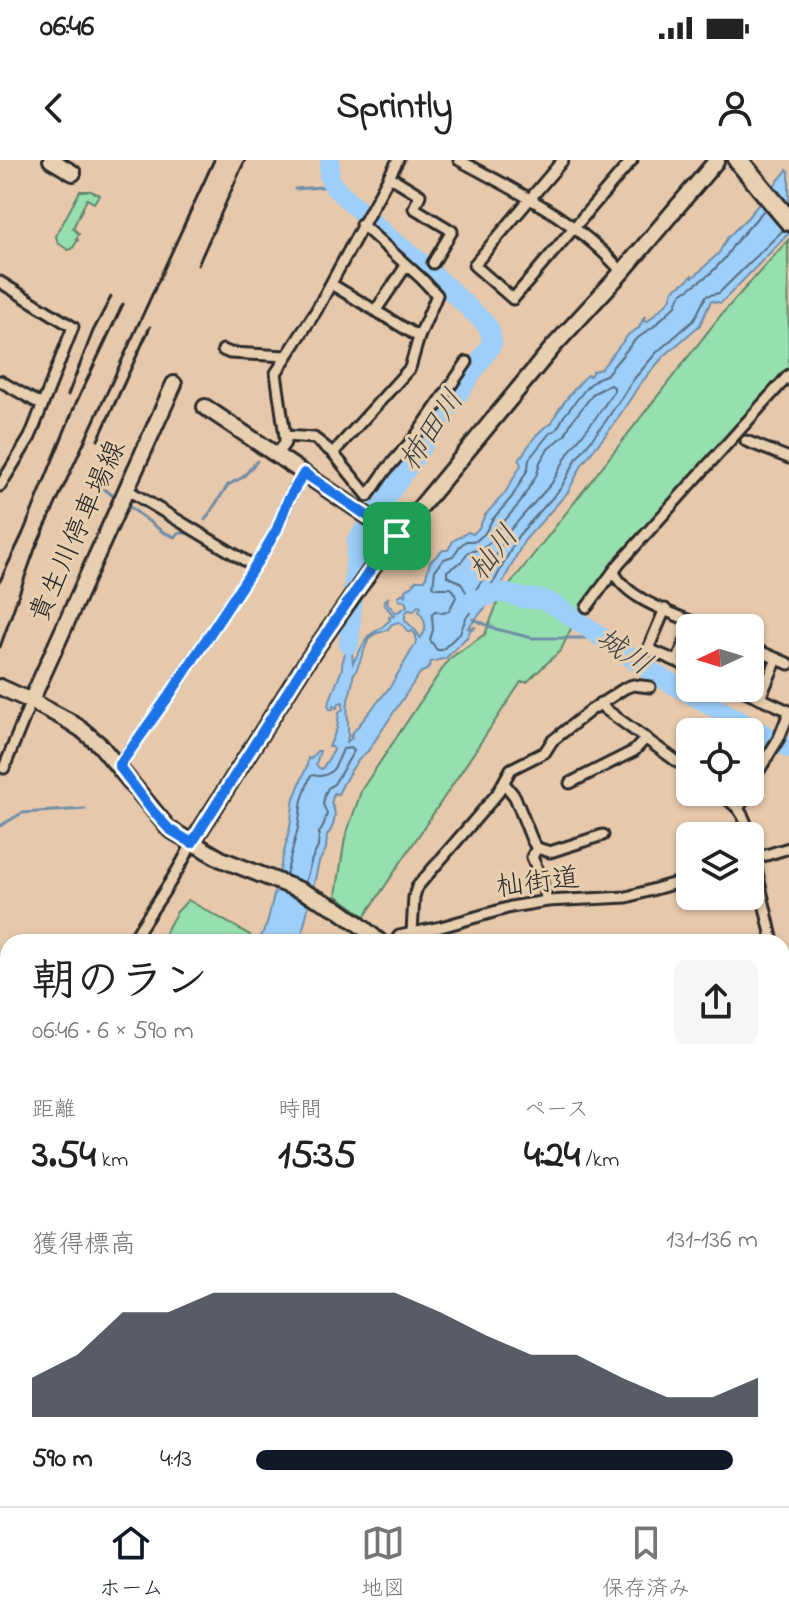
<!DOCTYPE html>
<html lang="ja">
<meta charset="utf-8">
<style>
body{margin:0;font-family:"Indie Flower","Klee One",sans-serif;background:#f6f6f6;color:#222;height:100vh;display:flex;flex-direction:column;font-size:30px;white-space:nowrap}
*{box-sizing:border-box;margin:0}
p{font-size:26px;color:#767676}
.icon{flex:none;width:44px;height:44px;fill:none;stroke:currentColor;stroke-width:2;stroke-linecap:round;stroke-linejoin:round}
.map{position:relative;flex:1;overflow:hidden}
.sheet{position:absolute;left:0px;top:774px;width:790px;height:572px;display:flex;flex-direction:column;background:#fff;border-radius:24px 24px 0 0;box-shadow:0 2px 6px #0004}
.sheet>*{flex:none}
.needle{width:52px;rotate:266deg}
.fabs{position:absolute;left:676px;top:454px;display:grid;gap:16px}
.fabs a{display:grid;place-items:center;width:88px;height:88px;border-radius:12px;background:#fff;box-shadow:0 2px 6px #0004;font-size:40px}
.pin{position:absolute;display:grid;place-items:center;width:68px;height:68px;color:#fff;margin:-34px;border-radius:16px;box-shadow:0 4px 12px #0006}
.round{display:grid;place-items:center;flex:none;width:84px;height:84px;border-radius:12px;background:#f6f6f6}
.head{display:flex;align-items:center;justify-content:space-between;height:136px;padding:0 32px}
h1{font-size:44px;font-weight:700;line-height:60px}
.stats{display:grid;grid-template-columns:repeat(3,1fr);gap:12px;height:136px;padding:8px 32px}
.stats div{display:grid;align-content:center}
.stats b{font-size:40px;font-weight:700}
.stats small{font-size:22px;font-weight:400}
.stats p{font-size:22px}
.chart{height:224px;padding:16px 32px}
.chart p{display:flex;justify-content:space-between}
.chart svg{width:100%;height:144px;margin-top:8px;fill:#111827;opacity:.7}
ul{padding:0 32px;list-style:none;font-size:26px}
li{display:grid;grid-template-columns:128px 96px 1fr;align-items:center;height:60px}
li i{height:20px;border-radius:10px;background:#111827}
.status{display:flex;justify-content:space-between;align-items:center;height:56px;padding:0 40px;background:#fff;direction:ltr}
.status svg{height:22px;fill:currentColor}
header{display:flex;justify-content:space-between;align-items:center;height:104px;padding:0 32px;background:#fff;font-size:36px;font-weight:700}
.tab-bar{display:flex;justify-content:space-around;align-items:center;height:112px;border-top:2px solid #e0e0e0;background:#fff;font-size:22px;color:#767676}
.tab-bar a{display:grid;justify-items:center;gap:4px}
.tab-bar .on{color:#111827}
.map>svg:first-child{display:block}
.green{fill:#96dfae;stroke:#60856c;stroke-width:2}
.water{fill:#9dcffa;stroke:#6f8da7;stroke-width:2;fill-rule:evenodd}
.lines{fill:none;stroke-linecap:round;stroke-linejoin:round}
.shore{stroke:#596d7e;stroke-width:2}
.stream{stroke:#6f8da7;stroke-width:3}
.river{stroke:#9dcffa;stroke-width:20}
.street-casing{stroke:#2b2b2b;stroke-width:15}
.secondary-casing{stroke:#2b2b2b;stroke-width:20}
.primary-casing{stroke:#2b2b2b;stroke-width:20}
.highway-casing{stroke:#2b2b2b;stroke-width:24}
.street{stroke:#e8cfb0;stroke-width:9}
.secondary{stroke:#e8cfb0;stroke-width:14}
.primary{stroke:#e8cfb0;stroke-width:14}
.highway{stroke:#e8cfb0;stroke-width:18}
.rail{stroke:#2b2b2b;stroke-width:3}
.route-casing{stroke:#fff;stroke-width:16}
.route{stroke:#1a73e8;stroke-width:10}
.labels{text-anchor:middle;dominant-baseline:central;stroke-width:6;stroke-linejoin:round;paint-order:stroke}
.street-label{font-size:28px;fill:#2b2b2b;stroke:#e8cfb0}
.water-label{font-size:30px;font-style:italic;fill:#3c444a;stroke:#e8cfb0}
</style>
<div class="status"><b>06:46</b><svg viewBox="0 0 49 12"><path d="M0 12V9h3v3zM5 12V6h3v6zM10 12V3h3v9zM15 12V0h3v12zM26 1h20v11H26zM47 4h2v5h-2z"/></svg></div>
<header><svg class="icon" aria-label="back" viewBox="0 0 24 24"><path d="M15 5l-7 7 7 7"/></svg>Sprintly<svg class="icon" aria-label="person" viewBox="0 0 24 24"><circle cx="12" cy="8" r="4"/><path d="M4 21q1-7 8-7t8 7"/></svg></header>
<div class="map">
<svg width="789" height="1346" viewBox="0 0 789 1346">
<rect width="100%" height="100%" fill="#e7c8ab"/>
<filter id="ink" filterUnits="userSpaceOnUse"><feTurbulence type="fractalNoise" baseFrequency=".0125" numOctaves="2"/><feDisplacementMap in="SourceGraphic" scale="16" xChannelSelector="R" yChannelSelector="G"/><feConvolveMatrix kernelMatrix="1 2 1 2 8 2 1 2 1" color-interpolation-filters="sRGB"/></filter>
<g filter="url(#ink)">
<!-- green -->
<g class="green">
<path d="M80 31H91L99 35 94 43 87 39 73 68 79 74 76 79 78 80 72 89 68 90 58 83 56 76Z"/>
<path d="M788 80 789 209 712 294 582 445 561 490 527 522H521L365 756 336 735 345 678 362 629 449 499 485 474 498 442 512 422 721 155Z"/>
<path d="M188 740 250 775 247 782H160L176 753Z"/>
<path d="M8 1039V1163L0 1169V1048Z"/>
</g>
<!-- water -->
<path class="water" d="M787 10 789 11V73L721 143 711 141 700 165 663 197 640 224 612 267 583 303 568 332 524 381 502 424 490 442 468 468 476 467 470 470 468 476 446 498 431 502 428 509 420 513 368 591C354 602 346 618 338 634L334 633 331 644C338 651 334 668 327 675L326 689 319 702 300 782H258L267 764 290 667 294 638 307 606 308 598 311 599 317 591H320L316 604 319 608 322 609 334 590 332 587H329L337 568 339 552 343 549V542L339 543 338 547 336 548 335 545H333V549H330L328 545 342 509C341 501 345 497 346 489 348 476 345 466 352 455L351 481 353 503 368 476 381 468 390 460 389 457 394 456 384 444 385 440 388 438 387 443 396 453 407 446 405 441 399 440 398 436 404 433 405 437 406 433 405 430 412 426 416 420H425L430 402 443 390H448L453 381 468 372 473 374 479 368 485 355 505 333 521 305 519 300C528 288 536 270 551 264 559 246 573 230 587 215L590 216 593 211 601 209 629 174 639 168 644 157H645L644 161 647 162 670 140 673 130 688 120 692 115 693 117 696 115 719 93 727 78 748 57ZM418 446 421 447 419 451C425 460 429 469 420 478L417 472 405 460V454L408 450 414 451ZM398 462 404 466 408 472 412 471 416 475V483L390 527 350 576 352 578 347 582C350 569 346 554 348 541 349 533 354 524 353 515L356 511 369 478 375 474 387 470 392 464Z"/>
<g class="lines">
<!-- shore -->
<g class="shore">
<path d="M765 49 734 84 725 98 710 114 680 135 676 145 653 167 635 180 606 215 598 218 587 227 564 256 557 269 549 274 529 299 528 309 512 337 492 360 485 373 476 381H466L460 386 453 396 444 399 435 410 433 426 436 428H451L454 431 456 437 449 451 443 453 435 451 432 454 433 470 430 480 437 490H442L460 473 466 458 495 420 518 376 561 328 577 298 605 262 634 219 657 192 694 160 706 136 719 133 783 70"/>
<path d="M610 225 614 227V231L597 256 569 292 552 323 510 370 486 414 473 434 468 435 460 422 447 416V411L461 402 468 392 482 389 493 380 500 366 520 343 537 314 540 302 548 289 565 275 572 261 594 233Z"/>
<path d="M286 715 298 668 302 640 310 617 313 615C332 620 337 604 343 589L351 588 354 591 334 624 328 628 325 634 323 644 327 654 323 667 319 673 318 687 312 699 305 723"/>
</g>
<!-- stream -->
<g class="stream">
<path d="M295 29 321 27 333 23"/>
<path d="M92 319 117 339"/>
<path d="M127 345 163 372 175 377 178 373H188"/>
<path d="M205 360 228 325 243 317 257 301"/>
<path d="M356 369 362 374"/>
<path d="M473 459 496 469 532 478H602"/>
<path d="M0 666 22 653 85 649"/>
</g>
<!-- river -->
<g class="river">
<path d="M330 0 329 17 335 28 387 76 420 102 484 162 490 170 492 184 357 381 349 484"/>
<path d="M469 442 500 432 523 438 544 440 556 446 658 516 789 588"/>
<path d="M782 965 789 959"/>
<path d="M0 1244 8 1245"/>
<path d="M269 1338 280 1346"/>
</g>
<defs>
<g id="street">
<path d="M459 0C518 32 576 59 622 112"/>
<path d="M563 0 474 105 513 139 632 0"/>
<path d="M389 16 420 35 414 48 452 71 433 103"/>
<path d="M0 122 73 167 30 277 0 326"/>
<path d="M331 124 419 177"/>
<path d="M376 150 406 106"/>
<path d="M223 190 230 193 286 196"/>
<path d="M0 221 42 245"/>
<path d="M285 276 314 278 333 293 368 336 386 310 415 277 467 202"/>
<path d="M746 281 789 298"/>
<path d="M333 293 410 208 419 177 437 135 422 119 361 64"/>
<path d="M277 294 285 283V276L276 213 316 151 398 0"/>
<path d="M126 329 254 406"/>
<path d="M614 412C627 441 679 455 707 468"/>
<path d="M587 447 619 404 789 215"/>
<path d="M665 449 648 489 690 507"/>
<path d="M750 487 789 504"/>
<path d="M677 501 690 471"/>
<path d="M738 528 789 551"/>
<path d="M760 538 777 499"/>
<path d="M600 543 605 549 690 611"/>
<path d="M119 606 171 533 262 395 277 369 288 340 304 313"/>
<path d="M4 608 31 541"/>
<path d="M504 623 515 637 532 680 537 688 532 697 541 718 547 741"/>
<path d="M570 623 634 591 646 578"/>
<path d="M750 625 779 578 789 553"/>
<path d="M718 632C737 646 745 652 749 676"/>
<path d="M739 648 747 632"/>
<path d="M750 682 773 782"/>
<path d="M537 688 550 692 603 675"/>
<path d="M750 700 789 688"/>
<path d="M412 773 414 737 417 727 497 634 511 609 545 592 552 581 591 550 625 528 633 525 650 527"/>
<path d="M132 782C152 747 175 720 192 683"/>
<path d="M395 782 399 776 441 767 511 747 547 741 627 737 690 719"/>
<path d="M0 805 8 806"/>
<path d="M782 821 789 850"/>
<path d="M0 860 8 861"/>
<path d="M0 915 8 916"/>
<path d="M0 969 8 970"/>
<path d="M0 1012 8 1007"/>
<path d="M0 1296 8 1291"/>
</g>
<g id="secondary">
<path d="M51 0 73 13"/>
<path d="M205 247 397 376"/>
<path d="M0 527 31 541 67 560 81 569 100 585 169 669 221 699 300 730 336 748 360 765 380 782"/>
<path d="M31 541 174 224"/>
<path d="M192 683 307 501 385 390 553 187 622 112 717 0"/>
</g>
<g id="primary">
<path d="M782 872 789 870"/>
<path d="M483 1346 487 1338"/>
</g>
<path id="highway" d="M738 0 789 61"/>
</defs>
<!-- street casing -->
<use href="#street" class="street-casing"/>
<!-- secondary casing -->
<use href="#secondary" class="secondary-casing"/>
<!-- primary casing -->
<use href="#primary" class="primary-casing"/>
<!-- highway casing -->
<use href="#highway" class="highway-casing"/>
<!-- street -->
<use href="#street" class="street"/>
<!-- secondary -->
<use href="#secondary" class="secondary"/>
<!-- primary -->
<use href="#primary" class="primary"/>
<!-- highway -->
<use href="#highway" class="highway"/>
<!-- rail -->
<g class="rail">
<path d="M198 105 245 0"/>
<path d="M68 235 93 171 111 137"/>
<path d="M98 280 150 167"/>
<path d="M0 421 23 373 76 243 123 144"/>
<path d="M0 487 35 389 214 0"/>
</g>
</g>
</g>
<g class="lines" filter="url(#ink)">
<defs>
<path id="route" d="M304 313 397 376 368 413 307 501 192 683 169 669 151 649 119 606 171 533 262 395 277 369 288 340Z"/>
</defs>
<!-- route casing -->
<use href="#route" class="route-casing"/>
<!-- route -->
<use href="#route" class="route"/>
</g>
<g class="labels">
<!-- street labels -->
<g class="street-label">
<text transform="translate(79 372) rotate(-66)">貴生川停車場線</text>
<text transform="translate(538 724) rotate(-7)">杣街道</text>
</g>
<!-- water labels -->
<g class="water-label">
<text transform="translate(433 271) rotate(-56)">柿田川</text>
<text transform="translate(495 394) rotate(-52)">杣川</text>
<text transform="translate(623 493) rotate(34)">城川</text>
</g>
</g>
</svg>
<div class="fabs">
<a><svg class="needle" viewBox="-14 -14 28 28"><path d="M0-13l5 13h-10z" fill="#e53935"/><path d="M0 13l5-13h-10z" fill="#767676"/></svg></a>
<a><svg class="icon" aria-label="locate" viewBox="0 0 24 24"><circle cx="12" cy="12" r="6"/><path d="M12 2v4M12 18v4M2 12h4M18 12h4"/></svg></a>
<a><svg class="icon" aria-label="layers" viewBox="0 0 24 24"><path d="M12 4l9 5-9 5-9-5zM3 14l9 5 9-5"/></svg></a>
</div>
<div class="pin" style="left:397px;top:376px;background:#1e9e55"><svg class="icon" aria-label="arrive" viewBox="0 0 24 24"><path d="M6 21V4h12l-3 4 3 4H6"/></svg></div>
<section class="sheet">
<div class="head"><div><h1>朝のラン</h1><p>06:46 · 6 × 590 m</p></div><a class="round"><svg class="icon" aria-label="share" viewBox="0 0 24 24"><path d="M12 15V3M7 8l5-5 5 5M5 13v7h14v-7"/></svg></a></div>
<div class="stats">
<div><p>距離</p><b>3.54<small> km</small></b></div>
<div><p>時間</p><b>15:35</b></div>
<div><p>ペース</p><b>4:24<small> /km</small></b></div>
</div>
<div class="chart"><p><span>獲得標高</span>131–136 m</p>
<svg viewBox="0 0 160 44" preserveAspectRatio="none"><path d="M0 44V32L10 25L20 12L30 12L40 6L50 6L60 6L70 6L80 6L90 12L100 19L110 25L120 25L130 32L140 38L150 38L160 32V44z"/></svg>
</div>
<ul>
<li><b>590 m</b>4:13<i style="width:95%"></i></li>
</ul>
</section>
</div>
<nav class="tab-bar">
<a class="on"><svg class="icon" aria-label="home" viewBox="0 0 24 24"><path d="M3 11l9-7 9 7M6 9v11h12V9"/></svg>ホーム</a>
<a><svg class="icon" aria-label="map" viewBox="0 0 24 24"><path d="M3 6l6-2 6 2 6-2v14l-6 2-6-2-6 2zM9 4v14M15 6v14"/></svg>地図</a>
<a><svg class="icon" aria-label="saved" viewBox="0 0 24 24"><path d="M7 4h10v16l-5-4-5 4z"/></svg>保存済み</a>
</nav>
